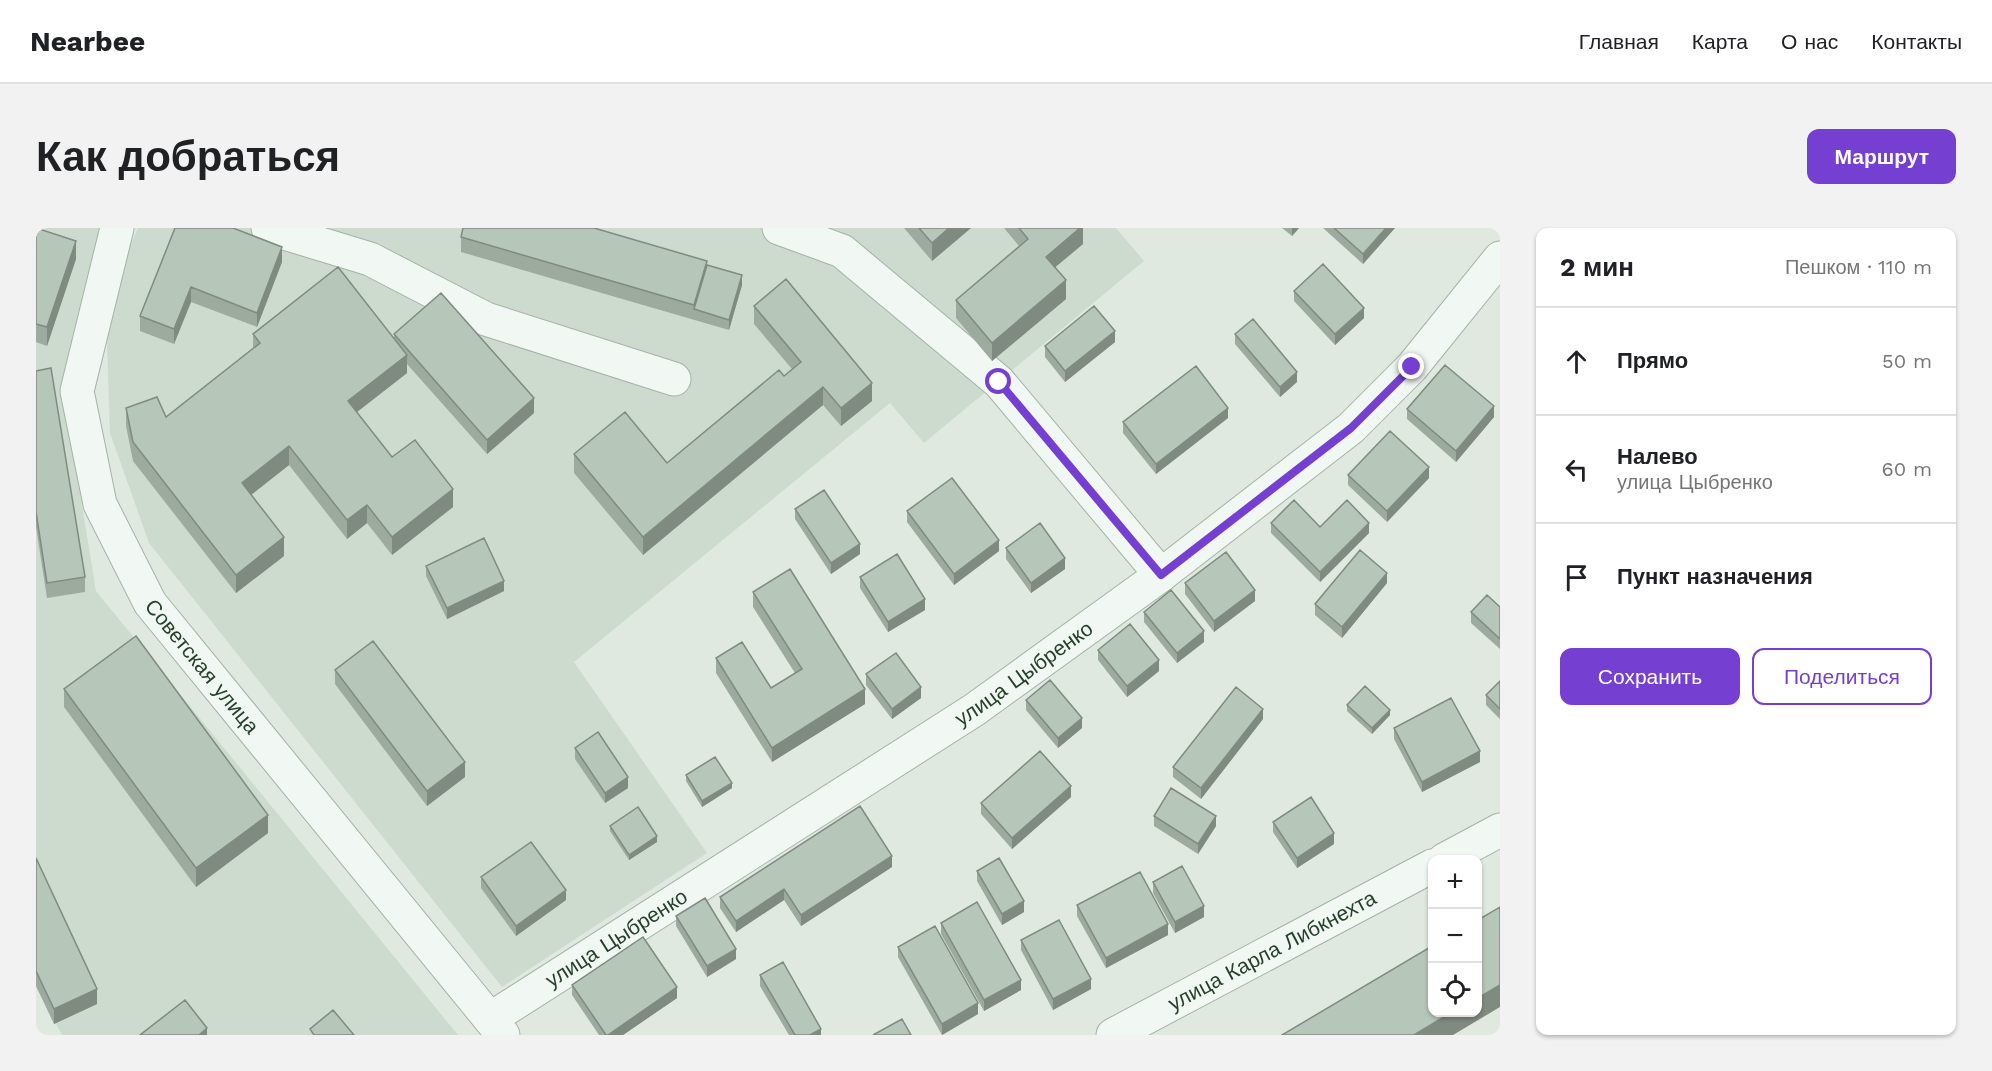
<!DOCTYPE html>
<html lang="ru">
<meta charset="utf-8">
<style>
:root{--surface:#fff;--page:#f2f2f2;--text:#202124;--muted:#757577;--line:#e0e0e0;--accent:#753fd2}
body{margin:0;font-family:"Work Sans",sans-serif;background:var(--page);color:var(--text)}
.controls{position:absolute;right:18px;bottom:18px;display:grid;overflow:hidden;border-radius:12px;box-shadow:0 2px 4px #0004}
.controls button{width:54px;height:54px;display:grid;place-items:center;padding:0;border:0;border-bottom:2px solid var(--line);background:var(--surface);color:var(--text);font:30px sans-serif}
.stop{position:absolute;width:18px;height:18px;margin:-14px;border:4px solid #753fd2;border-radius:50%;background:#fff}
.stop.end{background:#753fd2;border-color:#fff;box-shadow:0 2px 6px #0008}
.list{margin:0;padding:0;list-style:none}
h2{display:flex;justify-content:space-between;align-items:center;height:78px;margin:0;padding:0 24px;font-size:26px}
h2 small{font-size:20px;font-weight:400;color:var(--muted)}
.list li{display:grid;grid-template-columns:39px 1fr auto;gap:18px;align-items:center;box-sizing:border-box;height:108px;padding:0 24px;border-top:2px solid var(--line)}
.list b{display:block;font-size:22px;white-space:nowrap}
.list p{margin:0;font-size:20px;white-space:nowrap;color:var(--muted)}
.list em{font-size:20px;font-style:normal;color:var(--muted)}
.actions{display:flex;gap:12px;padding:18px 24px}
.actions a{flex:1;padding:14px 0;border:2px solid var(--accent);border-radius:12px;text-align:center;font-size:21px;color:var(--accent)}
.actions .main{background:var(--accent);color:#fff}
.icon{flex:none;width:33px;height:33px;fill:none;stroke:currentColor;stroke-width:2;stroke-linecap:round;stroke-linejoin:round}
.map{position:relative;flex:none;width:1464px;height:807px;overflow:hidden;border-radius:12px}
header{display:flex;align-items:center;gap:36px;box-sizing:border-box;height:84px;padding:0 30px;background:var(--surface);border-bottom:2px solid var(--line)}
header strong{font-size:28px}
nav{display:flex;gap:33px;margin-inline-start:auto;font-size:21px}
.intro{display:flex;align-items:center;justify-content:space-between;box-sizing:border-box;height:144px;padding:0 36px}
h1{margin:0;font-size:42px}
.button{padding:15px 27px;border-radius:12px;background:var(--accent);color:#fff;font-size:21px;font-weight:700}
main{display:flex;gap:36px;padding:0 36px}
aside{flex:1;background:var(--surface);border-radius:12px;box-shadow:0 2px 4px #0004}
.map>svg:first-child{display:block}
.built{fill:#cddbce}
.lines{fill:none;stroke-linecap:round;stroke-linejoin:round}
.minor-casing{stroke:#a4b3a6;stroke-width:35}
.minor{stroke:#f1f7f2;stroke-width:33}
.wall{fill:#9daa9e}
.shaded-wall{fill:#7f8b81}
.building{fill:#b6c6b8;stroke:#7f8b81;stroke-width:1.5}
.route{stroke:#753fd2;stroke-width:8}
.labels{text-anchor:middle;stroke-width:4.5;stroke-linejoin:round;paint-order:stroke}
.street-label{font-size:21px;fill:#27402b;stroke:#eef6ef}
</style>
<header>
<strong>Nearbee</strong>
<nav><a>Главная</a><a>Карта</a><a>О нас</a><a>Контакты</a></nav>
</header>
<div class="intro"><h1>Как добраться</h1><a class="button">Маршрут</a></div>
<main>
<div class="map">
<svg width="1464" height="807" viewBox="0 0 1464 807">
<rect width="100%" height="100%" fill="#dfe9e0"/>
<path class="built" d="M0 0H64L26 155 60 363 422 807H26L0 759Z
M102 0H1080L1108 33 888 215 854 175 538 434 671 625 466 759 113 315 74 205 71 115 87 34Z"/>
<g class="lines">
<g class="minor-casing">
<g id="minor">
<path id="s1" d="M81 0 41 163 64 276 114 375 467 807"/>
<path d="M232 0 334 31 450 91 638 151"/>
<path d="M743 0 806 23 963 154 1125 347"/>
<path d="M1408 632 1464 602"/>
<path id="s2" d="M454 791 938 482 1125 347 1315 200 1376 139 1464 30"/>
<path id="s3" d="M1077 807 1396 638"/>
</g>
</g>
<use href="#minor" class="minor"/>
</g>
<path class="wall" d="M0 0 40 31 11 118 0 114Z
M139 0 246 34 221 99 155 74 138 116 104 103V88Z
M868 0H935L896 33Z
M968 0H1047V16L1019 39 1030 71 956 133 920 90V72L983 18Z
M1246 0H1263L1256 8Z
M1287 0H1359L1327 36Z
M425 9 671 37 706 57 693 102 425 24Z
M1258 63 1328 90 1299 117 1258 73Z
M718 78 836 173 805 198 787 177 607 327 538 245V226L631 235 748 148 756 141 718 96Z
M217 106 358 110V106L498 185 451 226 371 136V145L321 184 356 229 417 279 356 327 331 295 311 311 253 237 215 267 248 328 200 365 97 233 90 198V180L130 189 217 120Z
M1199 106 1261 154 1244 169 1199 116Z
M1079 114 1029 154 1009 129V118Z
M0 143 49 349V364L11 370 0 299Z
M1371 181 1458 189 1420 234 1371 191Z
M1192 190 1120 246 1087 205V194Z
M1312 247 1393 250 1351 294 1312 257Z
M759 281 824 326 795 346 759 291Z
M871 283 963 323 918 357 871 294Z
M1235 295 1284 299 1333 305 1284 354 1235 305Z
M970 320 1029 341 995 365 970 331Z
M390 338 468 363 411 391 390 348Z
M824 349 889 382 852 404 824 360Z
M1149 355 1219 373 1178 404 1149 366Z
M1351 355 1306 410 1279 387V376Z
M717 364 829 476 736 534 680 445V430L735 460 759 445 717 379Z
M1464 379V421L1435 395V384Z
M1108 384 1168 414 1141 435 1108 394Z
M1062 422 1123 443 1091 469 1062 432Z
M299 442 429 549 391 578 299 456Z
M830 446 885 470 856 491 830 457Z
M1464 453V491L1450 477V467Z
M28 461 232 605 160 659 28 479Z
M990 472 1046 500 1022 520 990 482Z
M1311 477 1354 487 1336 506 1311 483Z
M1227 491 1165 571 1137 549V539Z
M1358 500 1444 534 1386 564 1358 511Z
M539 520 592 560 569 575 539 531Z
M650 547 696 560 666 579 650 553Z
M1035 569 976 621 945 586V575Z
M1118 588 1180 598 1162 626 1118 598Z
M1237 594 1298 616 1261 640 1237 604Z
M574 598 621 614 593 632 574 603Z
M0 630 61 776 18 796 0 758Z
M856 639 765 698 748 672 700 704 684 680V669Z
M941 643 988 684 966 697 941 653Z
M445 649 530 672 480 708 445 660Z
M1117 654 1168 689 1139 705 1117 665Z
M1041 677 1132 707 1070 740 1041 688Z
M640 688 700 731 671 749 640 698Z
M905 695 985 762 948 783 905 706Z
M985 712 1055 761 1017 782 985 722Z
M862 719 942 786 906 807 862 729Z
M724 747 785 807H753L724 758Z
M536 757 641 770 587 807H563L536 767Z"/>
<path class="shaded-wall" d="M913 0H935L896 33V15Z
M1044 0H1047V16L1010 47V29Z
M1256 0H1263L1256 8Z
M1350 0H1359L1327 36V26Z
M40 13V31L11 118V99Z
M246 19V34L221 99V85Z
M671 33V48L658 81V92V77Z
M706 47V57L693 102V92Z
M1030 52V71L956 133V115Z
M155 59V74L138 116V101Z
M1328 80V90L1299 117V106Z
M1079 103V114L1029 154V143Z
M371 127V145L312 191V173Z
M1261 144V154L1244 169V159Z
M836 155V173L805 198V180Z
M787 159V177L607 327V309Z
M498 170V185L451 226V212Z
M1458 178V189L1420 234V223Z
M1192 180V190L1120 246V236Z
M253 218V237L206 274V255Z
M1393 239V250L1351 294V283Z
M417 261V279L356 327V309Z
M331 277V295L311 311V292Z
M1333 295V305L1284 354V344Z
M248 309V328L200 365V347Z
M963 312V323L918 357V346Z
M824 316V326L795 346V335Z
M1029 330V341L995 365V355Z
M1351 345V355L1306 410V399Z
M468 353V363L411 391V380Z
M1219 362V373L1178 404V393Z
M889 371V382L852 404V394Z
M1168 403V414L1141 435V425Z
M1123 432V443L1091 469V458Z
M885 459V470L856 491V481Z
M829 461V476L736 534V520Z
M1227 481V491L1165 571V560Z
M1354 482V487L1336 506V500Z
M1046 490V500L1022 520V510Z
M1444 523V534L1386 564V554Z
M429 534V549L391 578V563Z
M592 549V560L569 575V565Z
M696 555V560L666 579V573Z
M1035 558V569L976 621V610Z
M232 587V605L160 659V640Z
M1180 588V598L1162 626V616Z
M1298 605V616L1261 640V630Z
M621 608V614L593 632V627Z
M856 628V639L765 698V687Z
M748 661V672L700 704V693Z
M530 662V672L480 708V698Z
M988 673V684L966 697V686Z
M1168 678V689L1139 705V694Z
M1132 696V707L1070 740V730Z
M700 721V731L671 749V738Z
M1055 751V761L1017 782V771Z
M985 752V762L948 783V772Z
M1464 757V779L1417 807H1378L1416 784H1442V770Z
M641 759V770L587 807H572Z
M61 761V776L18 796V781Z
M942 775V786L906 807V796Z
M171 800V807H163Z
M785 801V807H774Z"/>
<path class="building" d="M0 0 40 13 11 99 0 96Z
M139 0H197L246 19 221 85 155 59 138 101 104 88Z
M427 0H558L671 33 658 77 425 9Z
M883 0H913L896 15Z
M983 0H1044L1010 29 1030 52 956 115 920 72 992 11Z
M1298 0H1350L1327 26Z
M1287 36 1328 80 1299 106 1258 63Z
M671 37 706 47 693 92 658 81Z
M302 39 371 127 312 173 356 229 379 212 417 261 356 309 331 277 311 292 253 218 206 255 248 309 200 347 97 214 90 180 121 169 130 189 224 115 217 106Z
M750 51 836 155 805 180 787 159 607 309 538 226 589 184 631 235 743 142 748 148 765 134 718 78Z
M405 65 498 170 451 212 358 106Z
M1058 78 1079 103 1029 143 1009 118Z
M1217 91 1261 144 1244 159 1199 106Z
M1409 137 1458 178 1420 223 1371 181Z
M1160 138 1192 180 1120 236 1087 194Z
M15 140 49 349 11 355 0 284V143Z
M1354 203 1393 239 1351 283 1312 247Z
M916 250 963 312 918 346 871 283Z
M788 262 824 316 795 335 759 281Z
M1258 272 1284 299 1311 272 1333 295 1284 344 1235 295Z
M1004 295 1029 330 995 355 970 320Z
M448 310 468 353 411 380 390 338Z
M1324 322 1351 345 1306 399 1279 376Z
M1190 324 1219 362 1178 393 1149 355Z
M861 326 889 371 852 394 824 349Z
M754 341 829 461 736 520 680 430 706 414 735 460 766 441 717 364Z
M1135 362 1168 403 1141 425 1108 384Z
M1451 367 1464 379V411L1435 384Z
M1094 396 1123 432 1091 458 1062 422Z
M100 408 232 587 160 640 28 461Z
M337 413 429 534 391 563 299 442Z
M860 425 885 459 856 481 830 446Z
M1014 452 1046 490 1022 510 990 472Z
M1464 453V481L1450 467Z
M1329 458 1354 482 1336 500 1311 477Z
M1200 459 1227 481 1165 560 1137 539Z
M1415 470 1444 523 1386 554 1358 500Z
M562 504 592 549 569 565 539 520Z
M1004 523 1035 558 976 610 945 575Z
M679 529 696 555 666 573 650 547Z
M1135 560 1180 588 1162 616 1118 588Z
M1275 569 1298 605 1261 630 1237 594Z
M824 578 856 628 765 687 748 661 700 693 684 669Z
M602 579 621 608 593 627 574 598Z
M495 614 530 662 480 698 445 649Z
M0 630 61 761 18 781 0 743Z
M963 630 988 673 966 686 941 643Z
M1146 638 1168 678 1139 694 1117 654Z
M1104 644 1132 696 1070 730 1041 677Z
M669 670 700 721 671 738 640 688Z
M941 674 985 752 948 772 905 695Z
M1464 679V757L1442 770V692Z
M1023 692 1055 751 1017 771 985 712Z
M899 698 942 775 906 796 862 719Z
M607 709 641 759 572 807H570L536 757Z
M1396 718V784H1416L1378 807H1246Z
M747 734 785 801 774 807H759L724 747Z
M149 772 171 800 163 807H104Z
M297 782 318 807H278L274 801Z
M866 791 875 807H837Z"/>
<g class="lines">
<path class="route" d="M963 154 1125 347 1315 200 1376 139"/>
</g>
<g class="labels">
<g class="street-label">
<text dy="7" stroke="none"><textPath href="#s1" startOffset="476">Советская улица</textPath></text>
<text dy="7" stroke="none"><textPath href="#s2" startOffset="636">улица Цыбренко</textPath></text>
<text dy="7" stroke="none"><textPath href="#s2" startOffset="150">улица Цыбренко</textPath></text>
<text dy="7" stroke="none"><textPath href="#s3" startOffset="180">улица Карла Либкнехта</textPath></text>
</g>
</g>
</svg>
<div class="controls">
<button>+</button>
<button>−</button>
<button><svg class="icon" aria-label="locate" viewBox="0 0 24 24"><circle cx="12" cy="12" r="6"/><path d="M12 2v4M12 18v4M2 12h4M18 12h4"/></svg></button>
</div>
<div class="stop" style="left:963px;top:154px"></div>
<div class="stop end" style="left:1376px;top:139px"></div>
</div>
<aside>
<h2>2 мин<small>Пешком · 110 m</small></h2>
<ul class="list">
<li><svg class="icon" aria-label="ahead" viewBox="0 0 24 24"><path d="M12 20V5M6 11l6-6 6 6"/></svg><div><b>Прямо</b></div><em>50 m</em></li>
<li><svg class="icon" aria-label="left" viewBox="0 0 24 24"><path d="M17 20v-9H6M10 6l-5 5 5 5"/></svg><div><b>Налево</b><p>улица Цыбренко</p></div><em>60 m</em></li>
<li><svg class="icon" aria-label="arrive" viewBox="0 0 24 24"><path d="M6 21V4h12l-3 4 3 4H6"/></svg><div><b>Пункт назначения</b></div></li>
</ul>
<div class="actions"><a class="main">Сохранить</a><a>Поделиться</a></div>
</aside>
</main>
